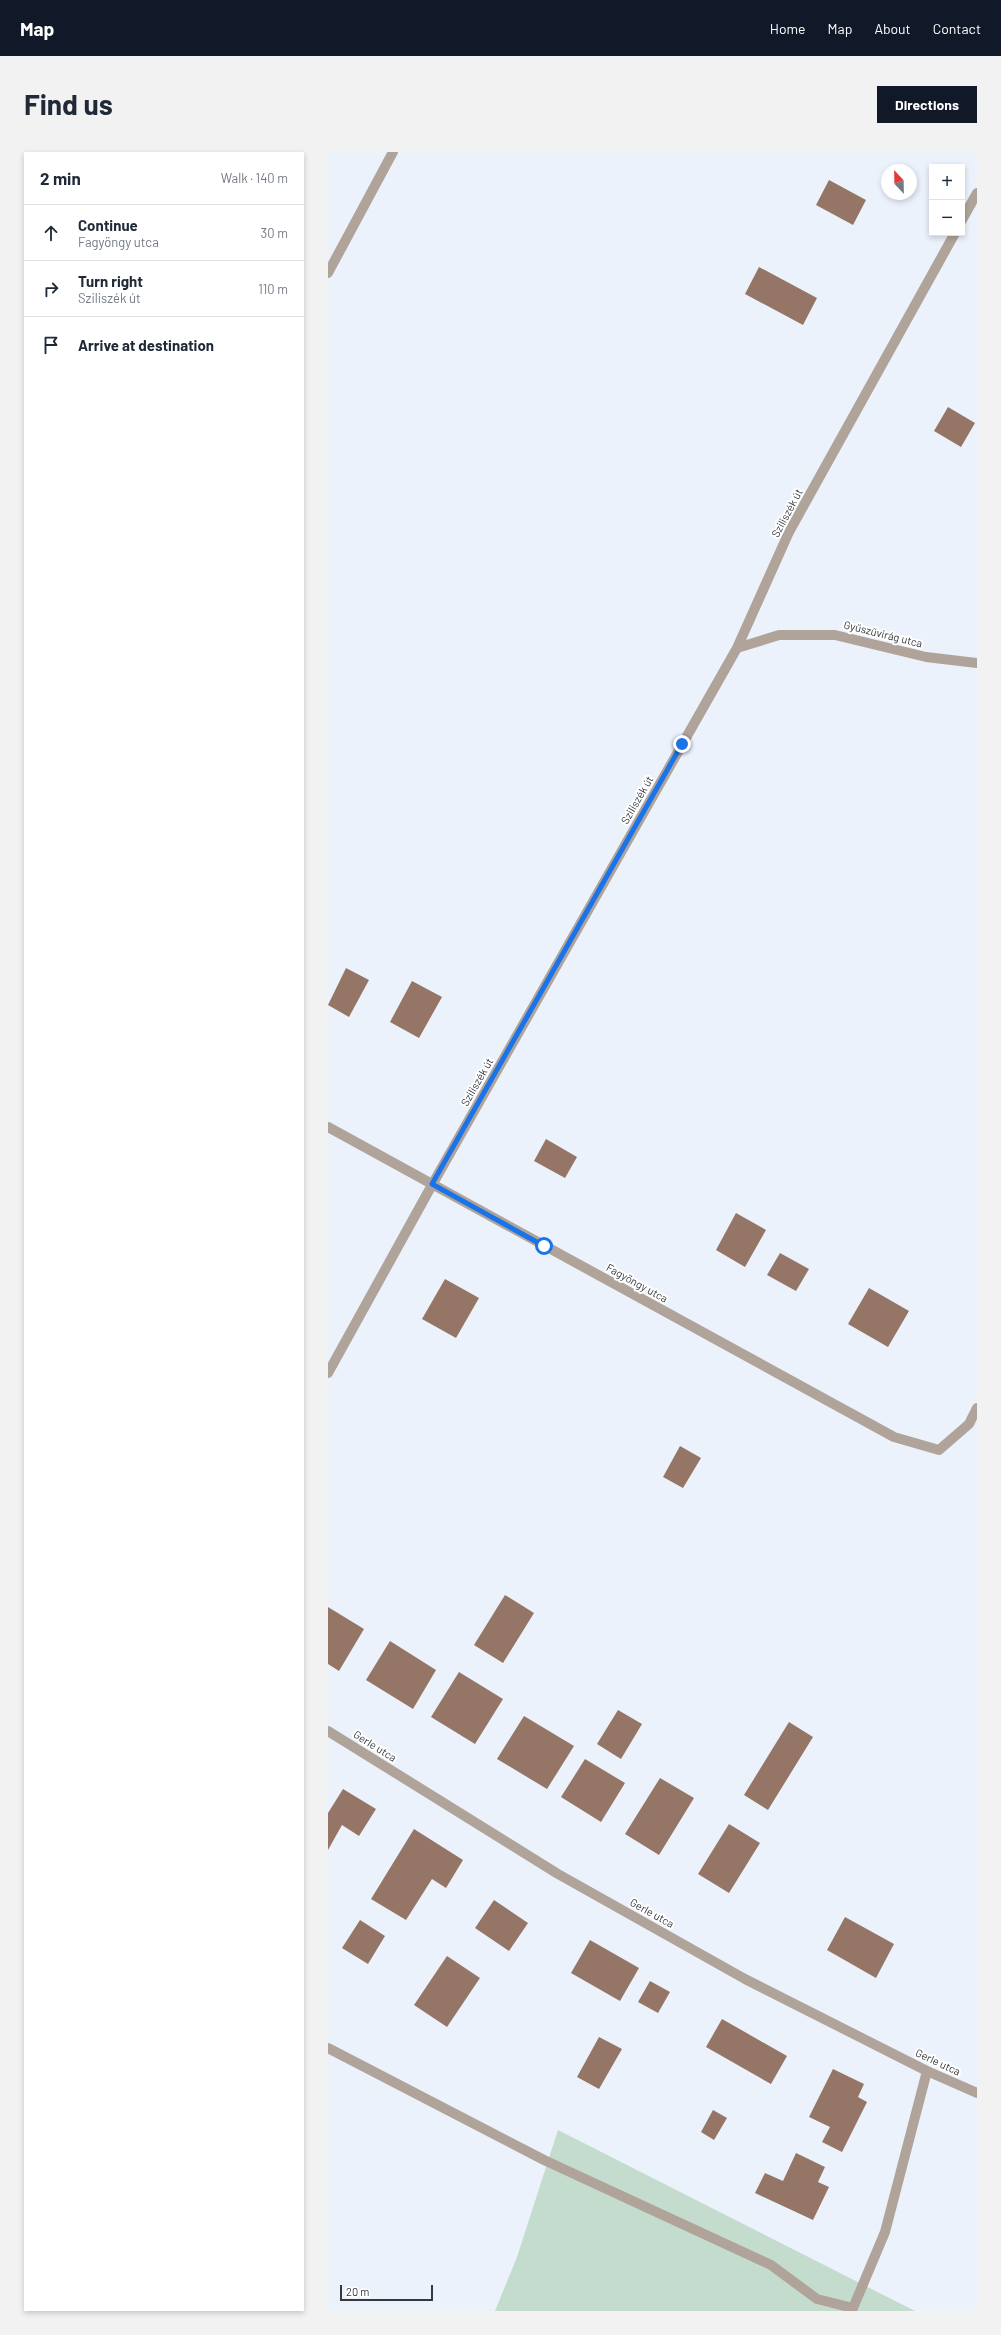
<!DOCTYPE html>
<meta charset="utf-8">
<style>
:root{--surface:#fff;--page:#f2f2f3;--text:#1f2937;--muted:#747a83;--line:#e0e1e3;--accent:#111827}
body{margin:0;font-family:Barlow,sans-serif;background:var(--page);color:var(--text)}
.controls{position:absolute;right:12px;top:12px;display:grid;overflow:hidden;border-radius:0px;box-shadow:0 2px 6px #0003}
.controls button{width:36px;height:36px;display:grid;place-items:center;padding:0;border:0;border-bottom:1px solid var(--line);background:var(--surface);color:var(--text);font:20px sans-serif}
.compass{position:absolute;left:553px;top:12px;width:36px;height:36px;border-radius:50%;background:var(--surface);box-shadow:0 2px 6px #0003;rotate:338deg}
.scale{position:absolute;left:12px;bottom:10px;width:93px;box-sizing:border-box;padding-left:4px;border:2px solid #35383c;border-top:0;font-size:11px;line-height:14px;white-space:nowrap;color:#35383c;-webkit-text-stroke:3px #fff;paint-order:stroke}
.stop{position:absolute;width:12px;height:12px;margin:-9px;border:3px solid #1a73e8;border-radius:50%;background:#fff}
.stop.end{background:#1a73e8;border-color:#fff;box-shadow:0 1px 4px #0008}
.list{margin:0;padding:0;list-style:none}
h2{display:flex;justify-content:space-between;align-items:center;height:52px;margin:0;padding:0 16px;font-size:17px}
h2 small{font-size:13px;font-weight:400;color:var(--muted)}
.list li{display:grid;grid-template-columns:26px 1fr auto;gap:12px;align-items:center;box-sizing:border-box;height:56px;padding:0 16px;border-top:1px solid var(--line)}
.list b{display:block;font-size:15px;white-space:nowrap}
.list p{margin:0;font-size:13px;white-space:nowrap;color:var(--muted)}
.list em{font-size:13px;font-style:normal;color:var(--muted)}
.icon{flex:none;width:22px;height:22px;fill:none;stroke:currentColor;stroke-width:2;stroke-linecap:round;stroke-linejoin:round}
.map{position:relative;flex:none;width:649px;height:2159px;overflow:hidden;border-radius:0px}
header{display:flex;align-items:center;gap:24px;box-sizing:border-box;height:56px;padding:0 20px;background:var(--accent);color:#fff}
header strong{font-size:19px}
nav{display:flex;gap:22px;margin-inline-start:auto;font-size:14px}
.intro{display:flex;align-items:center;justify-content:space-between;box-sizing:border-box;height:96px;padding:0 24px}
h1{margin:0;font-size:28px}
.button{padding:10px 18px;border-radius:0px;background:var(--accent);color:#fff;font-size:14px;font-weight:700}
main{display:flex;gap:24px;padding:0 24px}
aside{flex:1;background:var(--surface);border-radius:0px;box-shadow:0 2px 6px #0003}
.map>svg:first-child{display:block}
.green{fill:#c3dcce}
.building{fill:#957666}
.lines{fill:none;stroke-linecap:round;stroke-linejoin:round}
.lane{stroke:#b0a49a;stroke-width:10}
.street{stroke:#b0a49a;stroke-width:10}
.route{stroke:#1a73e8;stroke-width:5}
.labels{text-anchor:middle;stroke-width:4;stroke-linejoin:round;paint-order:stroke}
.street-label{font-size:11px;fill:#35383c;stroke:#fff}
</style>
<header>
<strong>Map</strong>
<nav><a>Home</a><a>Map</a><a>About</a><a>Contact</a></nav>
</header>
<div class="intro"><h1>Find us</h1><a class="button">Directions</a></div>
<main>
<aside>
<h2>2 min<small>Walk · 140 m</small></h2>
<ul class="list">
<li><svg class="icon" aria-label="ahead" viewBox="0 0 24 24"><path d="M12 20V5M6 11l6-6 6 6"/></svg><div><b>Continue</b><p>Fagyöngy utca</p></div><em>30 m</em></li>
<li><svg class="icon" aria-label="right" viewBox="0 0 24 24"><path d="M7 20v-9h11M14 6l5 5-5 5"/></svg><div><b>Turn right</b><p>Sziliszék út</p></div><em>110 m</em></li>
<li><svg class="icon" aria-label="arrive" viewBox="0 0 24 24"><path d="M6 21V4h12l-3 4 3 4H6"/></svg><div><b>Arrive at destination</b></div></li>
</ul>
</aside>
<div class="map">
<svg width="649" height="2159" viewBox="0 0 649 2159">
<rect width="100%" height="100%" fill="#ebf2fc"/>
<path class="green" d="M230 1978 587 2159H167L189 2105Z"/>
<path class="building" d="M501 28 538 48 525 73 488 53Z
M431 115 489 146 475 173 417 142Z
M620 255 647 271 633 295 606 279Z
M18 816 41 828 21 865 0 853Z
M84 829 114 845 91 886 62 870Z
M218 987 249 1005 237 1026 206 1009Z
M408 1061 438 1078 417 1115 388 1098Z
M452 1101 481 1117 468 1139 439 1123Z
M117 1127 151 1146 128 1186 94 1167Z
M541 1136 581 1159 560 1195 520 1172Z
M352 1294 373 1306 355 1336 335 1325Z
M177 1443 206 1461 175 1511 146 1493Z
M0 1455 36 1477 11 1519 0 1512Z
M62 1489 108 1518 85 1557 38 1528Z
M131 1520 175 1547 147 1592 103 1565Z
M290 1558 314 1572 293 1607 269 1592Z
M196 1564 246 1594 219 1637 169 1607Z
M461 1570 485 1585 440 1658 416 1643Z
M257 1607 297 1631 273 1670 233 1645Z
M332 1626 366 1646 331 1703 297 1682Z
M15 1637 48 1657 31 1684 14 1673 0 1698V1661Z
M401 1672 432 1691 401 1741 370 1722Z
M86 1677 135 1708 118 1736 104 1727 78 1768 43 1747Z
M166 1748 200 1771 181 1799 147 1776Z
M517 1765 566 1792 548 1826 499 1798Z
M32 1768 57 1784 40 1812 14 1796Z
M262 1788 311 1816 292 1849 243 1821Z
M119 1804 152 1826 119 1875 86 1853Z
M322 1829 342 1840 330 1861 310 1850Z
M394 1867 459 1904 443 1932 378 1895Z
M271 1885 294 1897 271 1937 249 1925Z
M505 1917 536 1932 530 1945 539 1950 514 2000 494 1990 502 1975 481 1965Z
M385 1958 399 1966 386 1988 373 1980Z
M468 2001 497 2015 490 2030 501 2035 485 2068 427 2041 437 2021 455 2029Z"/>
<g class="lines">
<path class="lane" d="M0 1896 216 2008 443 2113 489 2147 525 2156 557 2080 599 1919"/>
<path class="street" d="M634 68 649 41
M0 121 65 0
M409 496 451 483H507L598 505 649 511
M0 975 566 1285 611 1298 641 1272 649 1256
M0 1221 104 1033 409 496 461 380 627 81
M0 1579 230 1722 417 1827 599 1919 649 1941"/>
</g>
<g class="lines">
<path class="route" d="M216 1094 104 1032 354 592"/>
</g>
<g class="labels">
<g class="street-label">
<text transform="translate(459 361) rotate(-62)" y="4">Sziliszék út</text>
<text transform="translate(555 482) rotate(14)" y="4">Gyűszűvirág utca</text>
<text transform="translate(309 648) rotate(-60)" y="4">Sziliszék út</text>
<text transform="translate(149 930) rotate(-60)" y="4">Sziliszék út</text>
<text transform="translate(309 1131) rotate(29)" y="4">Fagyöngy utca</text>
<text transform="translate(47 1594) rotate(32)" y="4">Gerle utca</text>
<text transform="translate(324 1761) rotate(29)" y="4">Gerle utca</text>
<text transform="translate(610 1910) rotate(25)" y="4">Gerle utca</text>
</g>
</g>
</svg>
<div class="controls">
<button>+</button>
<button>−</button>
</div>
<svg class="compass" viewBox="-18 -18 36 36"><path d="M0-13l5 13h-10z" fill="#e53935"/><path d="M0 13l5-13h-10z" fill="#747a83"/></svg>
<div class="scale">20 m</div>
<div class="stop" style="left:216px;top:1094px"></div>
<div class="stop end" style="left:354px;top:592px"></div>
</div>
</main>
